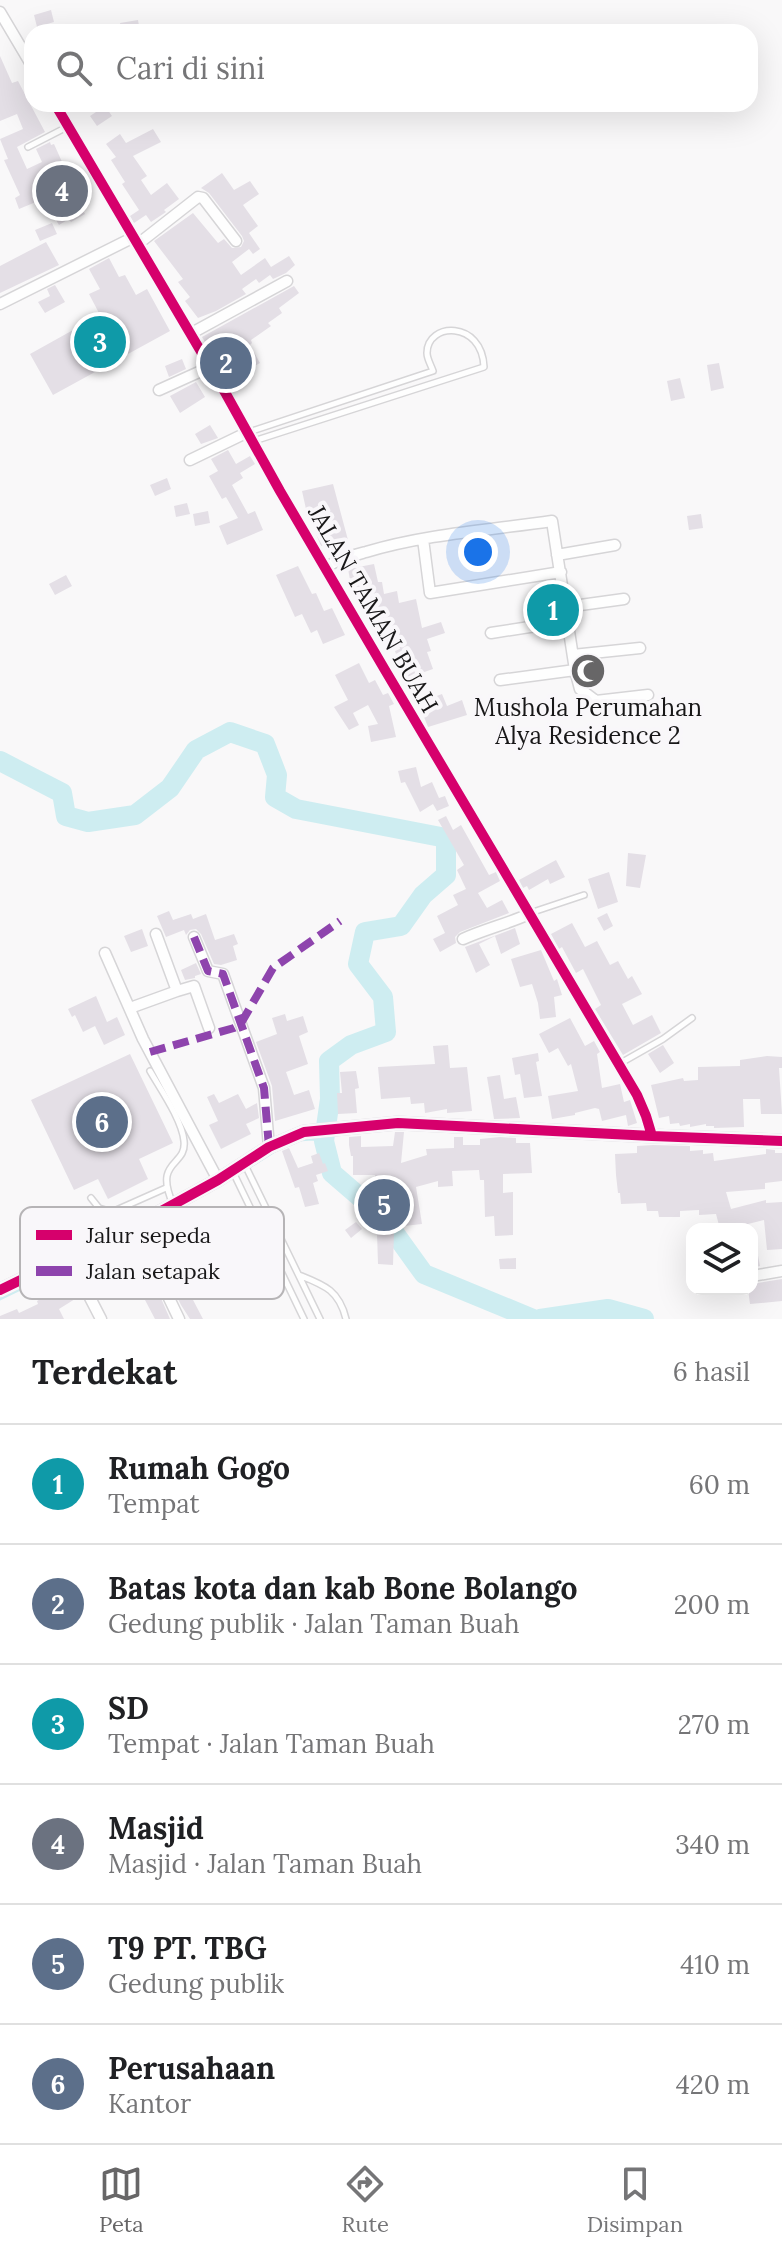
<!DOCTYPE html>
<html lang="id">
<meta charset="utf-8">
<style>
:root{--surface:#fff;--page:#f6f6f6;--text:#202124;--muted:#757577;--line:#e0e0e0;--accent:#676667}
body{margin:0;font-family:Lora,serif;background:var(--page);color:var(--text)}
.controls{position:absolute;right:24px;bottom:24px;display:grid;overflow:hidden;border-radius:16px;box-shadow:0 8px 32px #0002}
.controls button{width:72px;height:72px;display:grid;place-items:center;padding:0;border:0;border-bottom:2px solid var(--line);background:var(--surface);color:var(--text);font:40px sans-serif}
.you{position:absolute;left:478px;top:552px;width:28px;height:28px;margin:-20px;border:6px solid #fff;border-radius:50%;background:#1a73e8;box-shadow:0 0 0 12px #1a73e833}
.badge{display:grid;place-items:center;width:52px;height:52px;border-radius:50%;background:var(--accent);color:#fff;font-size:26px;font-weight:700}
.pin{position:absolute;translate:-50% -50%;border:4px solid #fff;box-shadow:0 2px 8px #0006}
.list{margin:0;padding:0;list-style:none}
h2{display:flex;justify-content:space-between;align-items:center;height:104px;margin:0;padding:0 32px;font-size:34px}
h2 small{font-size:26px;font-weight:400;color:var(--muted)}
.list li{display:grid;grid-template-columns:52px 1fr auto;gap:24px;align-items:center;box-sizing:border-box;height:120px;padding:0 32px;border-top:2px solid var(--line)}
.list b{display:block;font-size:30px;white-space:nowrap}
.list p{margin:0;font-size:26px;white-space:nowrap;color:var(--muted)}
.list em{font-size:26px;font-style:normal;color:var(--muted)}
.icon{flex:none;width:44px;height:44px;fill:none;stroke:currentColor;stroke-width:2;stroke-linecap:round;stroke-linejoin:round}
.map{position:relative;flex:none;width:782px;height:1319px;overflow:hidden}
.search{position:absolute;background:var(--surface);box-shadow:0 8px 32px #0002;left:24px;right:24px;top:24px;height:88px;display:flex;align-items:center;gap:20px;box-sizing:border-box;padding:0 28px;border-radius:24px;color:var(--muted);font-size:30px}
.sheet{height:824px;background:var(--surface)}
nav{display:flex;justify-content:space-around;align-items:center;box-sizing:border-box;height:112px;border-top:2px solid var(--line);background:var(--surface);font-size:22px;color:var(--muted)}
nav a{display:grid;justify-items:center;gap:4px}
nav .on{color:var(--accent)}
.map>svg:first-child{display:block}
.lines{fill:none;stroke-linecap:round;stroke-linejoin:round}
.stream{stroke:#ceedf1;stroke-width:3}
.river{stroke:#ceedf1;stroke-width:20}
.building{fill:#e4dfe6}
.service-casing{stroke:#d6d5d7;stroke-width:8}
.minor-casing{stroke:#d6d5d7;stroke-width:13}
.tertiary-casing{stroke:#d6d5d7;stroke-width:15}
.service{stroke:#fefefe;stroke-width:5}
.minor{stroke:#fefefe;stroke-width:10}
.tertiary{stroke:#fefefe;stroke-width:12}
.quiet{stroke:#8e44ad;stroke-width:8;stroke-dasharray:16 8;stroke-linecap:butt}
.cycleway-casing{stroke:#f9f7fa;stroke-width:15}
.cycleway{stroke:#d6006c;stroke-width:10}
.labels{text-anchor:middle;stroke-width:8;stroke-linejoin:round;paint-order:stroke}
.street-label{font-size:24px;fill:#181718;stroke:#f9f7fa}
.poi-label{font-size:24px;fill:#181718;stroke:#f9f7fa}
.key{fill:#f9f7fa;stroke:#b6b4b6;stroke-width:2}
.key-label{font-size:22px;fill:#181718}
</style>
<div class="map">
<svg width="782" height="1319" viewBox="0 0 782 1319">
<rect width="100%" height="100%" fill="#f9f8f9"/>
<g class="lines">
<path class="stream" d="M299 1140 312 1139 324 1141
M251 1166 278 1149
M75 1262 136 1231
M0 1299 68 1266"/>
<path class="river" d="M0 761 62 793 66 816 88 822 135 815 170 788 196 750 230 732 265 744 277 775 275 797 296 809 446 838V875L423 895 401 926 365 932 358 964 383 997 386 1032 351 1045 329 1061 330 1099 324 1141 332 1173 383 1217 424 1274 533 1319
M540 1319 608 1309 644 1319"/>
</g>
<path class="building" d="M51 10 54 22 37 27 34 15Z
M138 20 140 32H122L120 23Z
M0 56 12 83 18 81 45 132 17 147 27 169 42 162 36 149 50 142 51 145 54 144 67 173 69 172 81 197 77 199 85 214 71 222 69 219 59 225 53 215 56 214 48 197 19 209 15 198 20 195 4 160 8 159 0 139 23 129 17 114 0 121Z
M105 106 112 116 97 126 90 116Z
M153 129 161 142 133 156 147 176 141 180 151 195 167 183 179 199 164 210 166 212 151 222 146 215 134 223 130 216 139 210 122 184 125 182 111 160 116 157 106 144 120 134 126 143Z
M222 173 234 190 250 181 259 194 243 205 258 226 249 233 260 249 253 254 249 249 232 262 241 275 265 258 271 267 289 256 295 265 286 273 273 279 270 275 259 283 256 279 242 289 246 294 216 311 198 318 185 301 190 297 178 282 183 279 154 241 193 213 218 243 224 239 232 248 241 247 244 241 242 236 209 193 201 188Z
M52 223 57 234 40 241 35 230Z
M46 242 59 265 0 293V266Z
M109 258 119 277 125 275 136 295 147 289 170 331 53 395 30 354 100 315 89 294 100 289 89 269Z
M55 285 65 302 45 313 38 302 50 296 47 289Z
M294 286 299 293 279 308 282 313 268 323 271 326 251 340 252 343 250 345 260 363 237 375 225 355 215 359 202 337Z
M182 359 186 369 169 377 165 366Z
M719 363 724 388 711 391 707 365Z
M680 378 685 398 671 401 667 381Z
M196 382 205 397 180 413 170 396Z
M210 425 218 438 201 444 195 434Z
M228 450 236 464 250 456 255 464 240 473 243 478 232 485 248 514 255 511 263 530 227 545 219 526 238 518 226 497 222 499 209 476 218 471 211 459Z
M167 478 171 489 155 496 150 485Z
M333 484 348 540 321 546 316 534 333 530 329 514 308 518 302 491Z
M187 503 190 514 176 517 174 506Z
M208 511 210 523 195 526 193 514Z
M701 514 703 528 689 530 687 516Z
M374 564 378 582H382L384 594 397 591 399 603 416 599 422 628 441 622 445 633 427 639 431 651 427 652 433 669 404 679 395 651 400 649 393 626 372 630 363 597 357 598 354 584 351 585 348 569Z
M298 566 312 594 316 593 324 611 332 608 345 635 323 644 317 630 311 633 302 614 295 617 276 575Z
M66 575 72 586 55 595 49 584Z
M556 600 558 614 546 616 544 601Z
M359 663 369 683 375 680 383 695 388 693 394 704 389 706 396 737 371 742 368 726 378 724 368 705 353 713 359 725 349 730 334 707 348 700 335 675Z
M442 694 447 706 462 700 467 715 428 727 424 717 428 716 423 701Z
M416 767 421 787 432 782 439 798 445 796 449 806 437 811 433 804 420 812 405 782 401 783 398 771Z
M446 816 453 830 461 825 489 875 496 872 500 881 478 893 487 908 502 900 509 913 460 932 455 937 456 943 440 952 433 939 445 933 437 916 458 905 453 895 466 889 457 870 464 865 438 820Z
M628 853 646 855 640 888 626 886Z
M556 860 565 877 550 884 548 879 529 890 527 886 523 888 519 880Z
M609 872 618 902 598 909 588 879Z
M169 911 173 920 191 914 193 919 206 914 215 940 234 934 238 944 233 946 237 960 221 965 214 964 201 934 196 929 190 930 186 935 184 930 166 937 157 916Z
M607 913 613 926 604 931 597 918Z
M572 923 585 947 597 941 610 965 618 961 628 979 632 976 642 994 622 1004 633 1025 652 1015 661 1033 623 1055 595 1009 601 1005 583 969 576 973 562 947 559 949 551 934Z
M515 928 520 944 501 954 495 936 479 944 490 965 476 973 465 947Z
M142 929 148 946 131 952 124 936Z
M541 950 554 981 557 979 562 995 554 997 556 1017 540 1019 538 1003 532 984 520 987 511 959Z
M196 963 201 974 195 976V978L185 980 181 970Z
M96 996 107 1022 117 1017 125 1035 104 1045 95 1026 83 1032 75 1015 72 1017 68 1009Z
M285 1014 287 1021 303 1016 308 1032 299 1036 308 1064 286 1072 294 1095 309 1090 315 1109 275 1121 272 1086 256 1042 277 1034 272 1018Z
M570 1018 585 1046 594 1041 600 1052 597 1054 602 1088 620 1084 624 1102 630 1100 637 1123 628 1126 626 1115 602 1121 599 1109 595 1108 575 1113V1115L552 1119 548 1096 578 1091 571 1064 568 1066 558 1048 549 1053 539 1034Z
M448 1045 450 1068 467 1067 472 1111 447 1113V1109L425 1113 424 1103 411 1104 410 1097 381 1099 378 1067 435 1064 433 1046Z
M663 1045 674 1063 660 1073 648 1054Z
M538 1053 539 1061 536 1062 542 1096 524 1098 520 1074 515 1075 512 1058Z
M130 1054 173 1143 139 1159 148 1179 108 1199 98 1179 74 1190 31 1100Z
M767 1056 782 1057V1068H779L782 1114H761L760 1099H743L744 1127 714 1128V1126H706V1124L690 1127V1124L680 1126 679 1123 670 1124 669 1116 659 1118 651 1085 683 1078 684 1081 698 1080V1067L740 1066V1060Z
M356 1071 359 1088 355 1089 357 1113 338 1114 337 1093H342L340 1072Z
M500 1075 504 1099 516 1097 520 1118 494 1119 487 1077Z
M214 1094 219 1103 238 1094 246 1109 257 1103 259 1118 246 1124 251 1134 221 1149 209 1125 218 1121 207 1097Z
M395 1132H404L401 1163 427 1155 426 1149 454 1148V1137H463V1145H480V1139L500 1137 516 1138V1143H530L532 1173 503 1174V1193L513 1192V1235L495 1236 494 1216 485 1217 484 1180H480L479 1170 452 1171 453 1186 438 1187V1181L416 1187 422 1224 404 1226 403 1216 409 1215 405 1186 390 1185V1197H382V1185L374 1184 375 1175H353V1156H351L349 1145V1137L361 1136V1147L393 1146Z
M653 1145 690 1146V1151L703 1150V1154L713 1153 714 1161 766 1154V1149L775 1150V1153H782V1181L765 1183V1189L726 1192 731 1209 766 1200V1203L782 1202V1249L767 1250 764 1220 736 1227 737 1229H720L716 1214 699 1215V1210L680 1211V1217H659L658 1211H647L646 1203 621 1204 620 1193H618L616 1175 615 1154 637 1153V1146Z
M289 1148 298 1168 313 1163 311 1156 319 1153 323 1164 325 1163 328 1171 316 1175 318 1181 313 1183 319 1204 305 1207 299 1187 295 1188 282 1151Z
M178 1215 186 1232 203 1224 208 1233 232 1219 238 1228 222 1237 229 1249 224 1251 228 1260 220 1264 216 1255 189 1269 204 1293 192 1298 203 1319H190L181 1305 177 1297 182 1290V1277L161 1235 173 1229 168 1220Z
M356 1222 362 1229 351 1238 345 1230Z
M377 1233H394L393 1265 378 1264Z
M134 1235 142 1250 149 1246 166 1281 160 1296 170 1319H155L124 1260 135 1255 127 1239Z
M752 1245H756L760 1266 752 1268Z
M516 1258V1269H500L499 1259Z
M782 1279V1301L750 1304 748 1289H752V1284Z
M66 1284 75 1299 59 1309 64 1319H0V1316L17 1309 19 1313 38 1304 37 1301Z"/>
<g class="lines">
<g class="service-casing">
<path id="service" d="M28 147 67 127
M249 432 433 371C431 365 427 359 427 353 427 322 482 320 484 367L254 441
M530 913 584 895
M619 1064 663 1039 692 1018
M150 1071C161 1090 182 1120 184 1141 187 1167 153 1159 173 1204
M245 1165 320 1319
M233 1172 304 1319
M91 1198 99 1208 112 1212 166 1188
M299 1275C324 1285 339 1290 346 1319"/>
</g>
<g class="minor-casing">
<path id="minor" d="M0 12 32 66
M55 104 226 394 280 491 385 670 637 1095 646 1116 652 1136
M138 244 198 197 203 198 236 241
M0 304 134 237
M190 334 287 281
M159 390 210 367
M190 460 248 432
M423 539 430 593 561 572
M557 555 615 545
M325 568C338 559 351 556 366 552 426 534 490 530 552 521L575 670 580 689 596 701 648 695
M566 607 624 599
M491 633 568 621
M573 655 640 648
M500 680 575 670
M194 937 208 971 223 974 264 1088 269 1147
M463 939C485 929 507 924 529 914
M105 953 143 1039 218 1180
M177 991 194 986 209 1028
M130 1008 177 991 156 934
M145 1220 174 1279 175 1286 168 1296 179 1319
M69 1257 101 1319
M752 1276 782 1271"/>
</g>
<g class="tertiary-casing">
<path id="tertiary" d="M0 1290 145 1220 218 1180 269 1147 304 1132 398 1123 652 1136 782 1141"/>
</g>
<use href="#service" class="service"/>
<use href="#minor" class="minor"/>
<use href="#tertiary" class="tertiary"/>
<path class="quiet" d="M194 937 208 971 223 974 264 1088 269 1147
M150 1052 234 1028 240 1025 273 968 340 921"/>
<g class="cycleway-casing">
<path id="cycleway" d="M55 104 226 394 280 491 385 670 637 1095 646 1116 652 1136
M0 1290 145 1220 218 1180 269 1147 304 1132 398 1123 652 1136 782 1141"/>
</g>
<use href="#cycleway" class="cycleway"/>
</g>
<defs>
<g id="mosque-disc" transform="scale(1.8)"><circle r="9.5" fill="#676667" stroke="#f9f7fa"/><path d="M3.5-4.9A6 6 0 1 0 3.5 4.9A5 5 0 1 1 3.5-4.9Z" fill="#fff"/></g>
</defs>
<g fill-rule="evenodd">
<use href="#mosque-disc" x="588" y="671"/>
</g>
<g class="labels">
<g class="street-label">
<text transform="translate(373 609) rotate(60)" y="8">JALAN TAMAN BUAH</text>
</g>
<g class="poi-label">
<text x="588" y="716">Mushola Perumahan<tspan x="588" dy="28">Alya Residence 2</tspan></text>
</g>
</g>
<rect x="20" y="1207" width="264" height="92" rx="12" class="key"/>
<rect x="36" y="1230" width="36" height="10" fill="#d6006c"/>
<rect x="36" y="1266" width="36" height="10" fill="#8e44ad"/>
<g class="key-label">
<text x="86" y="1243">Jalur sepeda</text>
<text x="86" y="1279">Jalan setapak</text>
</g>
</svg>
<div class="controls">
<button><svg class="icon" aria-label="layers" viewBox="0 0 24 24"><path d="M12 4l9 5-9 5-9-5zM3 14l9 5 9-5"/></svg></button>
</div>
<div class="you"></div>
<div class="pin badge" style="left:553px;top:610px;background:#0f9aa8">1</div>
<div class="pin badge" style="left:226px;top:363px;background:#5c6f8a">2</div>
<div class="pin badge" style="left:100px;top:342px;background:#0f9aa8">3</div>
<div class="pin badge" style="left:62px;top:191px;background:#6b7280">4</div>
<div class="pin badge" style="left:384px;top:1205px;background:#5c6f8a">5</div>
<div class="pin badge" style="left:102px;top:1122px;background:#5c6f8a">6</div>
<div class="search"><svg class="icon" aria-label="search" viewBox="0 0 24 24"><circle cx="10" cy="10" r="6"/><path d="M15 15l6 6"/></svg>Cari di sini</div>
</div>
<section class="sheet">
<h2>Terdekat<small>6 hasil</small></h2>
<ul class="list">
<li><span class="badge" style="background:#0f9aa8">1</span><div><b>Rumah Gogo</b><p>Tempat</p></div><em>60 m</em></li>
<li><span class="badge" style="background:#5c6f8a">2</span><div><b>Batas kota dan kab Bone Bolango</b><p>Gedung publik · Jalan Taman Buah</p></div><em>200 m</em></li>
<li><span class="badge" style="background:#0f9aa8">3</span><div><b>SD</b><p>Tempat · Jalan Taman Buah</p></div><em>270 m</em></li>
<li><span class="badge" style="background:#6b7280">4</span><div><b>Masjid</b><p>Masjid · Jalan Taman Buah</p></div><em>340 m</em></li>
<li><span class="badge" style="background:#5c6f8a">5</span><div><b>T9 PT. TBG</b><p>Gedung publik</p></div><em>410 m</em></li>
<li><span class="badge" style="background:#5c6f8a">6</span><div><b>Perusahaan</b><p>Kantor</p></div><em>420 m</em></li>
</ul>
</section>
<nav>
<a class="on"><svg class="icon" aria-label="map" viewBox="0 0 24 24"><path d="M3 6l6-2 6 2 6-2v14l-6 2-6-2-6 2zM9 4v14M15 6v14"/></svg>Peta</a>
<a><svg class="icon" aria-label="directions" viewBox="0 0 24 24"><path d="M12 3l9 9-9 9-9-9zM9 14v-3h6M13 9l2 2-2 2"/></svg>Rute</a>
<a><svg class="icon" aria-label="saved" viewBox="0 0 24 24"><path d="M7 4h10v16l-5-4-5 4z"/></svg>Disimpan</a>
</nav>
